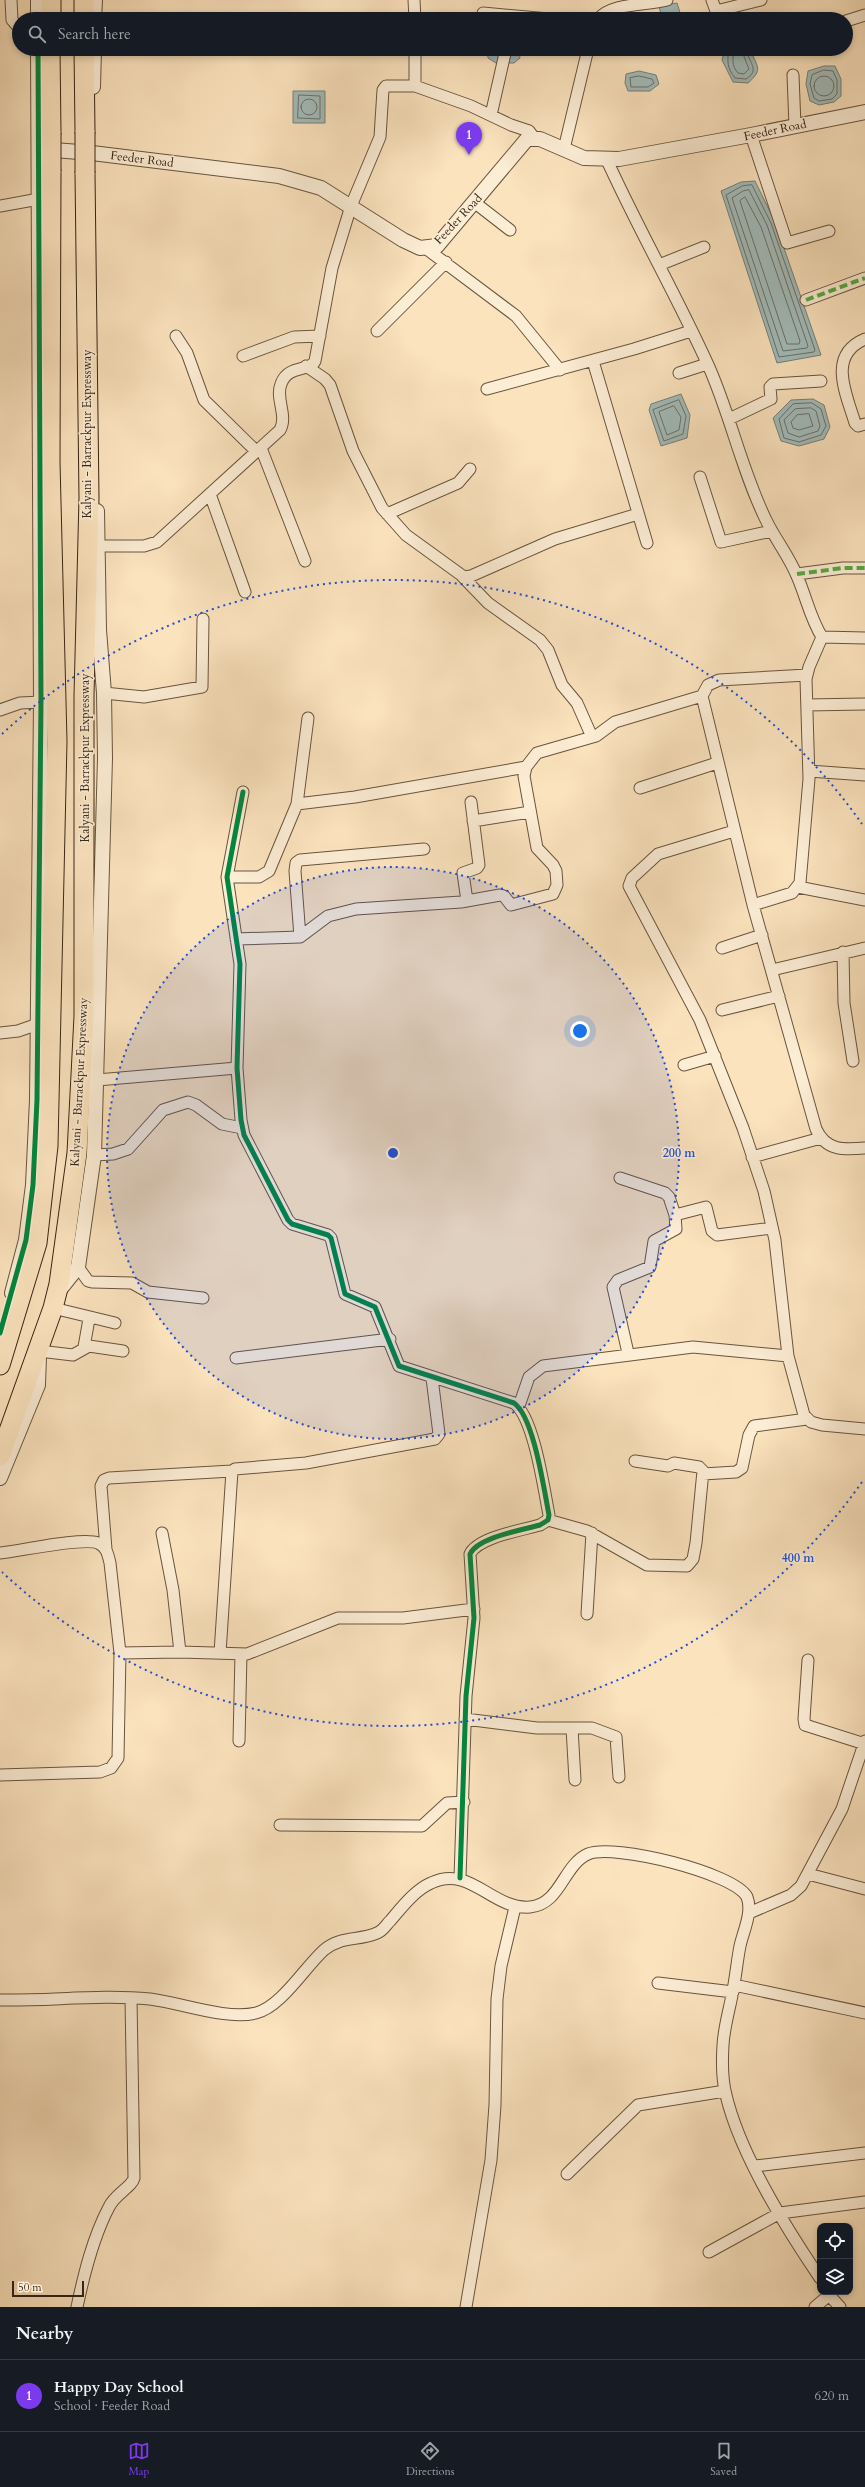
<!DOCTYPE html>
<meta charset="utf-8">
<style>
:root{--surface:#171b24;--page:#242831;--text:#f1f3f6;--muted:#9ea1a6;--line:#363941;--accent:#7c3aed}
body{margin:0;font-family:Cardo,serif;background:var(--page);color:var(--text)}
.controls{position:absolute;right:12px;bottom:12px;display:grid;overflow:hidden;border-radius:8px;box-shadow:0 2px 6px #0003}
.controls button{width:36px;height:36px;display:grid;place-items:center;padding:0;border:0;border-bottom:1px solid var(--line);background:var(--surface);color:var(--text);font:20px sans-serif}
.scale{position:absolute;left:12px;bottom:10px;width:72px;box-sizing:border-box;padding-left:4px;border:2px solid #382514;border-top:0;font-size:11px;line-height:14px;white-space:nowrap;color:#382514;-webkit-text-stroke:3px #fcedd5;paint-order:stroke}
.you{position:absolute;left:580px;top:1031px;width:14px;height:14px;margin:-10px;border:3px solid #fff;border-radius:50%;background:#1a73e8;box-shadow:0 0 0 6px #1a73e833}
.badge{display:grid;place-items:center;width:26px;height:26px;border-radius:50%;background:var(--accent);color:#fff;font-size:13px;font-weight:700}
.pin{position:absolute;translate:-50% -33px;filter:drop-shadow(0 1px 2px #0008)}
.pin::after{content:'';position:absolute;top:21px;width:14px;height:12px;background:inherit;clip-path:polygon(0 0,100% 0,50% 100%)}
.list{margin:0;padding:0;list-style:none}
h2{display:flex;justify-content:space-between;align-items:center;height:52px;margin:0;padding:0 16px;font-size:17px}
h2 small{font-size:13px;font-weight:400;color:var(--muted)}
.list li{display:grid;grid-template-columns:26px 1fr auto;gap:12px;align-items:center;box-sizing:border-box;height:72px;padding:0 16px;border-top:1px solid var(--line)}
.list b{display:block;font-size:15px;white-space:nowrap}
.list p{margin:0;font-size:13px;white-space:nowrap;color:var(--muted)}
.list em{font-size:13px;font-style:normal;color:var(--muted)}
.icon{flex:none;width:22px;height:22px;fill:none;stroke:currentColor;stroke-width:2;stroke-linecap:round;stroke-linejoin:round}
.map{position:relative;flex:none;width:865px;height:2307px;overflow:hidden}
.search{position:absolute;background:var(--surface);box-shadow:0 2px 6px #0003;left:12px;right:12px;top:12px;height:44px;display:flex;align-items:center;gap:10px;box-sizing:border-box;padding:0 14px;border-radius:22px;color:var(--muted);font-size:15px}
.sheet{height:124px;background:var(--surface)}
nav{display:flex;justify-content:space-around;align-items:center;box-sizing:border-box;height:56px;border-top:1px solid var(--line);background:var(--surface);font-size:11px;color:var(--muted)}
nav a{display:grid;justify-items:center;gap:2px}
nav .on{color:var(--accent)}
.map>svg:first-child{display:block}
.water{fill:#a2bcbb;stroke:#788078}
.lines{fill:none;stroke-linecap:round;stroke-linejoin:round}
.shore{stroke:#6d7068;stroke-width:1}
.minor-casing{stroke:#69543e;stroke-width:13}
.tertiary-casing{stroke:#69543e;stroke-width:16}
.trunk-casing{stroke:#382514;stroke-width:21}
.minor{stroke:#fcedd5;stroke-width:11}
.tertiary{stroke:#fcedd5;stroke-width:14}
.trunk{stroke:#fbe3be;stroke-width:19}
.trunk-bridge-casing{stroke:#382514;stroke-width:21;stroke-linecap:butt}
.trunk-bridge{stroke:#fbe3be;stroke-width:19}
.quiet{stroke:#55aa42;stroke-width:4;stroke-dasharray:8 4;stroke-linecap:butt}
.cycleway-casing{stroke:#fcedd5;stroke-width:8}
.cycleway{stroke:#00873e;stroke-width:5}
.ring{fill:none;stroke:#1d4ed8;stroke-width:2;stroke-dasharray:2 4}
.labels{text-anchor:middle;stroke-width:3.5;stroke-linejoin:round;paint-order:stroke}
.street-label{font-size:12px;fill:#382514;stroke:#fcedd5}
.centre{fill:#1d4ed8;stroke:#fcedd5;stroke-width:2}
.ring-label{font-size:12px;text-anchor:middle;font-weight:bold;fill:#1d4ed8;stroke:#fcedd5;stroke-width:3.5;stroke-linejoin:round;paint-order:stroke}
</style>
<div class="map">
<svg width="865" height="2307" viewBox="0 0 865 2307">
<rect width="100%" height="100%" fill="#fbe3be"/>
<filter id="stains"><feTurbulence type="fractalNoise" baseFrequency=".005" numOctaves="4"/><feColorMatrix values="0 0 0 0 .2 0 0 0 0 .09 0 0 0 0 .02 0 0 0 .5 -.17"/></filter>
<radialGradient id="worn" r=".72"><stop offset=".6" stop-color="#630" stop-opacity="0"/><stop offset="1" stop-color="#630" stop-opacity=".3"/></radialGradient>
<path class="water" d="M677 3 682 19H662L659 6Z
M487 49H519L520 58 514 63H496L488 58Z
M725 49 750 50C758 67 763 70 748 83L733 82 722 60Z
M824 66H835L841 79V96L834 102 819 105 810 101 806 84 808 71Z
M639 71 656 75 659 84 650 91H628L625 83 626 74Z
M293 91H325V123H293Z
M755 181 775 222 821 355 777 363 721 191 741 182Z
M681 394 690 415 687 438 661 446 649 410 651 404Z
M813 399 824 405 830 427 824 439 799 446 781 441 773 418 791 400Z"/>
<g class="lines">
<path class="shore" d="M729 49C727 61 727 68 735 78L746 79C761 70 748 62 746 49
M734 49C733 59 731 65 738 73L744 74 749 69 741 49
M824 70 833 71 837 80V94L832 99 819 101 814 98 810 84 812 75Z
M639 76 652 79 654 83 648 87H631L630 78Z
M814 86a10 10 0 1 1 20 0a10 10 0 1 1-20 0Z
M299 95 320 96V119L298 118Z
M301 107a8 8 0 1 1 16 0a8 8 0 1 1-16 0Z
M752 185 771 223 815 350 814 352 779 357 726 195 742 186Z
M749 190 767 225 808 346 807 348 783 351 732 198 743 191Z
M745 197 761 227 800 341 799 344H787L740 201Z
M679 400 686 416 683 434 664 441 653 410Z
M812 403 821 409 826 426 821 435 799 442 784 438 779 419 793 404Z
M674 406 681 417 679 430 667 435 659 412Z
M811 408 816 411 820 426 818 431 799 437 788 433 784 420 795 409Z
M809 414 813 426 799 430 793 428 791 422 797 415Z"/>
<g class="minor-casing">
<path id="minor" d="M11 0 12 20 19 28
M414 0 415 19
M712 0 716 11 761 0
M483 13 549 19
M598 19C613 2 646 6 667 0
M846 21 865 15
M415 49V86L471 106 511 125 529 131 535 139
M793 75 795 126
M491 115 506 49
M751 135 787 243 829 231
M564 149 588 49
M606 158C638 229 677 296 709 367 731 417 742 471 766 520 775 539 789 556 797 576 806 596 810 618 822 637L865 638
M474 202 510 230
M0 206 39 199
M424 247 516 316 560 370
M659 265 704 247
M806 300 865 278
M377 331 446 262
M176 336 187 353 204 400 257 452
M865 339C827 355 846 393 855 423L858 426 865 424
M243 356 294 337 320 336
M593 361 647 543
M306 366 325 379 330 385 353 451 382 508 406 535 464 577 471 576 555 539 638 514
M679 373 707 364
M487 389 634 349 691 331
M729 419 771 399 770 387 773 384 821 381
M261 448 305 561
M700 477 721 542 772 531
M210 494 245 592
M387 514 458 483 470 469
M98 546H144L157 542 280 430C288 416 275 398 281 384 288 364 310 372 315 361L332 268 351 206 380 137 383 90 386 86H415
M797 574 843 568H865
M462 576 488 603 540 640 548 650 562 685 577 703 592 737
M807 675 719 680 708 685 702 696 753 905 816 1129C826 1151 844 1150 865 1148
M104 693 144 697 202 687 203 619
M807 705 865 704
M0 710 20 703 41 702
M809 771 865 775
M640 788 717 763
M243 792 227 877 240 964 237 1068 241 1120 244 1135 288 1220 292 1224 328 1235 331 1238 345 1294 375 1307 399 1366 514 1403C534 1417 544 1490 549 1515L548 1520 540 1525C523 1530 478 1537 470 1554L474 1618 466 1696 460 1878
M297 804 355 797 526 767
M473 821 530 812
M734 831 658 854 632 878 629 886 700 1020 743 1128 764 1191 775 1240 788 1356 804 1415 811 1422 822 1425 865 1429
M227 877H259L269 871 297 804 308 718
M798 887 865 900
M467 901 463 873 477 868 479 865 471 802
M753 905 792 893 800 883 809 779 806 679 809 667 822 637
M300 937 295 871 296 863 300 860 424 849
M236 939 300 937 328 916 356 909 461 902 500 895 504 896 511 905 553 894 557 885 556 871 553 865 537 848 524 776 526 767 537 753 596 736 615 722 702 696
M722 948 762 935
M843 952 844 1003 853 1061
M772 970 865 948
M722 1010 779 996
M0 1033 18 1031 38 1024
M684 1065 715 1056
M97 1080 237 1068
M94 1155 113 1154 128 1149 163 1110 188 1102 196 1105 222 1124 242 1128
M752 1157 821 1138
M620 1178 665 1193 669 1197 675 1215
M78 1267 88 1281 92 1282 132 1283 148 1292 203 1298
M53 1308 115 1323
M84 1347 89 1319
M39 1351 73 1355 89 1346 123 1351
M628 1353 613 1287 618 1280 650 1267 654 1241 676 1229 675 1215 706 1207 712 1231 717 1235 772 1228
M236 1358 390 1339
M519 1406 529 1377 543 1366 693 1347 788 1356
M703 1474 736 1472 742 1468 749 1435 754 1426 807 1419
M548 1520 587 1531 647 1565 687 1566 693 1559 696 1543 703 1471 699 1467 674 1463 668 1466 635 1461
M162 1533 173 1590 180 1652
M106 1549 101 1486 104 1480 109 1478 232 1471
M0 1553C20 1551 82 1537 98 1543 107 1547 108 1555 110 1563L120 1653 118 1758 111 1768 100 1772 0 1775
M587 1614 592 1533
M120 1653 180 1652 247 1654 338 1618H403L474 1609
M220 1653 232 1471 235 1469 306 1463 435 1439 439 1434 432 1378
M808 1660 804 1719 805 1725 865 1744
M465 1719 537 1728H592L616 1737 619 1777
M572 1728 575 1780
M239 1741 241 1654
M280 1825 422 1826 447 1803 464 1802
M808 1874 865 1889
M749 1913 791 1895 801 1886 842 1809 865 1741
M658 1983 733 1992
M734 1985 865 2013
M0 2000C50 2001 101 1994 150 1999 182 2003 225 2020 256 2013 281 2007 305 1967 324 1950 340 1936 359 1941 377 1933 383 1931 386 1925 390 1921 402 1907 415 1890 431 1883 470 1864 492 1910 530 1907 561 1904 563 1865 588 1854 613 1843 735 1873 747 1897 753 1912 743 1932 740 1946 737 1961 736 1975 733 1990 730 2008 724 2026 723 2045 722 2061 722 2080 726 2095 740 2154 786 2228 820 2278
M755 2166 865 2153
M567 2174 638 2105 725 2091
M709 2252 780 2213 865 2202
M829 2295 840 2307
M77 2307C84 2274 93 2237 109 2207 115 2194 132 2187 134 2178L131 1998
M466 2307 491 2160 495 2105 497 1999 501 1966 515 1907
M815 2307 828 2296 829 2292"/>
</g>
<g class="tertiary-casing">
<path id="tertiary" d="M38 19V0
M94 19 95 0
M93 87 94 49
M41 149 92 153 279 176 321 188 403 240 420 248 437 246 527 139H540L584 158 619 159 751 135 865 112
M58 1292 78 1267 94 1155 105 758 104 693 99 630 97 511
M12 1293 26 1240 33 1185 37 1100 41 702 38 49
M0 1478 38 1385 39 1357"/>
</g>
<g class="trunk-casing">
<path id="trunk" d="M51 19V0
M84 19V0
M50 49 51 133
M84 49 85 132
M0 1365 37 1243 48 1146 57 741 50 462 51 171
M0 1456 53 1308 59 1284 77 1153 84 1016V696L89 498 85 173"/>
</g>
<use href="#minor" class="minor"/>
<use href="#tertiary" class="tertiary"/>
<use href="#trunk" class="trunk"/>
<g class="trunk-bridge-casing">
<path id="trunk-bridge" d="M85 132V173
M51 133V171"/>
</g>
<use href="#trunk-bridge" class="trunk-bridge"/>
<path class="quiet" d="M806 300 865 278
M797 574 843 568H865"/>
<g class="cycleway-casing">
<path id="cycleway" d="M243 792 227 877 240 964 237 1068 241 1120 244 1135 288 1220 292 1224 328 1235 331 1238 345 1294 375 1307 399 1366 514 1403C534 1417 544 1490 549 1515L548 1520 540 1525C523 1530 478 1537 470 1554L474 1618 466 1696 460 1878
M0 1333 26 1240 33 1185 37 1100 41 702 38 49"/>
</g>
<use href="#cycleway" class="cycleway"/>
</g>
<circle cx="393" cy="1153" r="286" fill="#1d4ed8" fill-opacity=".12"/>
<g class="ring">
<circle cx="393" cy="1153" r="286"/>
<path d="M862 1482A573 573 0 0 1 2 1572M2 734A573 573 0 0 1 862 824"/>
</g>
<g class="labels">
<g class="street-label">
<text transform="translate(775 130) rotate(-12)" y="4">Feeder Road</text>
<text transform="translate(142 159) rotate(7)" y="4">Feeder Road</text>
<text transform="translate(458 219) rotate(-47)" y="4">Feeder Road</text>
<text transform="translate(87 434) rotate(-90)" y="4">Kalyani - Barrackpur Expressway</text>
<text transform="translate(85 758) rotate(-90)" y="4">Kalyani - Barrackpur Expressway</text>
<text transform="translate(79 1082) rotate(-87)" y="4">Kalyani - Barrackpur Expressway</text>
</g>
</g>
<circle cx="393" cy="1153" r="6" class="centre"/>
<g class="ring-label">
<text x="679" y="1157">200 m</text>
<text x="798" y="1562">400 m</text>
</g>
<rect width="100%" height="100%" filter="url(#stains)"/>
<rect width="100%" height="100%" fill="url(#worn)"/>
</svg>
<div class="controls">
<button><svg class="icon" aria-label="locate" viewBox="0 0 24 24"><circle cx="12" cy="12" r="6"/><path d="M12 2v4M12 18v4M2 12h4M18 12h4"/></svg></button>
<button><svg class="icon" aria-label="layers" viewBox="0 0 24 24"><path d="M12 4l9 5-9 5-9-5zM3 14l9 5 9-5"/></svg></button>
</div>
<div class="scale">50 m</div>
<div class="you"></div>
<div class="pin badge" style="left:469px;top:155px">1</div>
<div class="search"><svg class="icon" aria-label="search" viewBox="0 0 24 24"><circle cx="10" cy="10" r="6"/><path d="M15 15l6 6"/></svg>Search here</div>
</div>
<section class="sheet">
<h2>Nearby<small></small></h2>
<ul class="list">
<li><span class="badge">1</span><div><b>Happy Day School</b><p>School · Feeder Road</p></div><em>620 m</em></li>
</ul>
</section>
<nav>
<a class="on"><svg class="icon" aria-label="map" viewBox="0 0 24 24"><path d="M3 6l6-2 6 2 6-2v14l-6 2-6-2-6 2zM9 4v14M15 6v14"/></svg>Map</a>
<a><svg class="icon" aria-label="directions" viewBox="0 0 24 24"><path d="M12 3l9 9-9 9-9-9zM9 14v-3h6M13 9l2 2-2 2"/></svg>Directions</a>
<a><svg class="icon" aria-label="saved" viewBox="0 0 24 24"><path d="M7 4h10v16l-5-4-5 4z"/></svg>Saved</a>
</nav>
